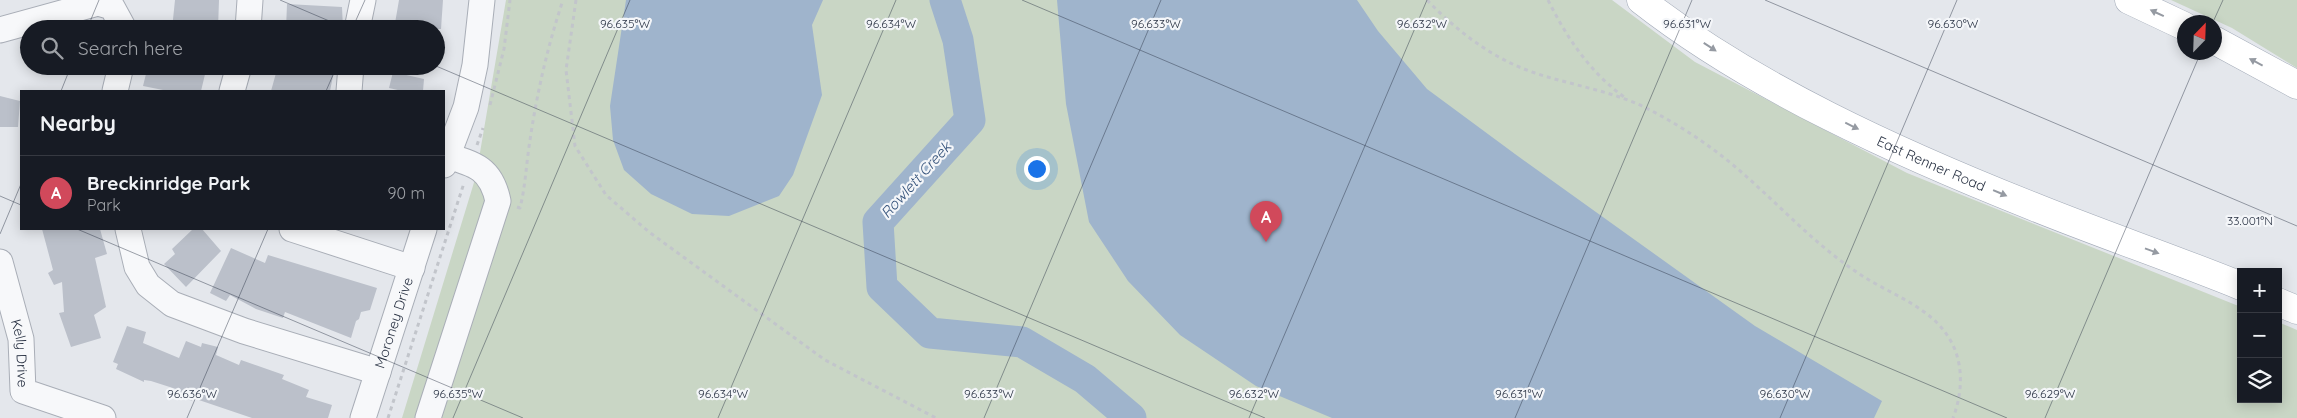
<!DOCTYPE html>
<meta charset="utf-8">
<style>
:root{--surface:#171b24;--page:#20242c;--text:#f1f3f6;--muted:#9ea1a6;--line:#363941;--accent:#d1495b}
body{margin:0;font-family:Quicksand,sans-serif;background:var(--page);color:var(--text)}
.controls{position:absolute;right:15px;bottom:15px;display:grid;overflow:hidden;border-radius:0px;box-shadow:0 2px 12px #0003}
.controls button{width:45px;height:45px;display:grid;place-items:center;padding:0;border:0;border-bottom:1px solid var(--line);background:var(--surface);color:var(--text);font:25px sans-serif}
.compass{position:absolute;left:2177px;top:15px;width:45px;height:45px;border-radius:50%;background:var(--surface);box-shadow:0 2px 12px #0003;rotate:23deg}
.you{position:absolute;left:1036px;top:168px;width:18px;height:18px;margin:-12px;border:4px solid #fff;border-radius:50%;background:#1a73e8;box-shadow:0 0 0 8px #1a73e833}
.badge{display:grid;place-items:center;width:32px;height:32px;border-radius:50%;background:var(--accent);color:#fff;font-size:16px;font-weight:700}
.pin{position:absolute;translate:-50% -41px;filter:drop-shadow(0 1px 2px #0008)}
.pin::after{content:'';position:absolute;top:26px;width:18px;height:15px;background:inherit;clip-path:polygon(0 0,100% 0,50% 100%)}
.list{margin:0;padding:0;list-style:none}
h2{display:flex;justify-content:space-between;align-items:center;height:65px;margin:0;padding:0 20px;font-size:21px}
h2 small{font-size:16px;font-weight:400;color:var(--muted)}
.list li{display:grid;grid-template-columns:32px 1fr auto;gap:15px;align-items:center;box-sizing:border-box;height:75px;padding:0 20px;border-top:1px solid var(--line)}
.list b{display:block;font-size:19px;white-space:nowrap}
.list p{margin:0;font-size:16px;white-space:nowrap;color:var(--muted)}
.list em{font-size:16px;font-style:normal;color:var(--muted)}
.icon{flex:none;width:28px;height:28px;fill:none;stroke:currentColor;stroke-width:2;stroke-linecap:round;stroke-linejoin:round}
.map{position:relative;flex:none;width:2297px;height:418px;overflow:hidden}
.search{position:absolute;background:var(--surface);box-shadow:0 2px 12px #0003;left:20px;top:20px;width:425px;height:55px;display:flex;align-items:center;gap:12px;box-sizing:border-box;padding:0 18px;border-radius:28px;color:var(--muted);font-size:19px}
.panel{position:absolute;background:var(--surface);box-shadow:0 2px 12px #0003;left:20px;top:90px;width:425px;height:140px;border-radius:0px}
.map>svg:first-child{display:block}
.green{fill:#c9d6c5}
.water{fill:#9fb4cc}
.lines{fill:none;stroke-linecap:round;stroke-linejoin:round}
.river{stroke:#9fb4cc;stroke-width:31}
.building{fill:#bbc0ca}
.minor-casing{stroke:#a9aeb7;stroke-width:27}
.major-casing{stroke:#a3abb8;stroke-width:29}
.path{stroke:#c2c5cb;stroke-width:3;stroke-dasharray:4 4;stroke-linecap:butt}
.minor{stroke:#f7f8fa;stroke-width:25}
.major{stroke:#fff;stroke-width:28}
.oneway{fill:#959aa2}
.ticks{fill:none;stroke:#2b3445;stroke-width:1;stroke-opacity:0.45}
.labels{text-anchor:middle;stroke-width:4.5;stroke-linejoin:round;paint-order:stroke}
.street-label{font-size:14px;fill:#2b3445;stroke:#f4f6f9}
.water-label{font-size:15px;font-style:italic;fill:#34527a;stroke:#f4f6f9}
.ticks-label{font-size:12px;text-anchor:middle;fill:#2b3445;stroke:#f4f6f9;stroke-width:4.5;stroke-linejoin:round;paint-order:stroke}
</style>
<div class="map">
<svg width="2297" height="418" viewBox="0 0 2297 418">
<rect width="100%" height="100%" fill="#e4e7ec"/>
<path class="green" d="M506 0H1612L1695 62 1907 173 2241 307V399H2278V322L2297 330V418H402L476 176Z
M2171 0H2297V68L2232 28Z"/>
<path class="water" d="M626 0H823L812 25 822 95 793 175 779 196 729 216 692 214 651 194 624 170 613 140 610 106Z
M1057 0H1357L1378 31 1427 89 1515 154 1755 326 1882 401 1874 418H1332L1256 386 1180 335 1128 281 1089 222 1066 104Z"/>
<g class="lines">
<path class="river" d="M945 0 958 40 970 120 878 222 882 287 930 333 1022 342 1085 379 1131 418"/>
</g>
<path class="building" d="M175 0H219L218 29H172Z
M399 0H443L441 29H394Z
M287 4 342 7 343 29H286Z
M148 66H207L201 91H168L143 86Z
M278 66H335L330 91H271Z
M393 72 424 79 423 91H402L389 88Z
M0 96 20 101 18 127H0Z
M42 229H100L107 254 95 258 106 307 94 315 101 338 71 347 59 313 64 312 62 282 54 285 48 273 53 270Z
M193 229H202L221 251 186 287 164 264 175 254 172 249Z
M231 248 265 263 268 255 377 288 370 310 361 312 359 319 356 321 351 338 285 312 283 318 256 309 230 295 226 301 210 293Z
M127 326 146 332 143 343 179 358 186 341 201 347 202 343 218 347 216 355 239 365 241 360 284 375 282 379 309 390 306 397 332 405 328 418H252L193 398 192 401 174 394 176 389 151 381 144 380V382L116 369 118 364 113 362Z"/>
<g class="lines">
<g class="minor-casing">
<g id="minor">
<path d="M248 29 250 0"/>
<path d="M357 29 363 0"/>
<path d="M0 30 98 3 112 7 124 29"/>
<path d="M115 91 121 66"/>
<path d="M232 91 239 66"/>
<path d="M349 91 351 66"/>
<path d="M444 165 466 107 475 65 482 0"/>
<path d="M128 229 137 267 148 285 172 304 244 331 378 372"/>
<path d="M292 229 412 268"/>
<path id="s1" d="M0 262 21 339 23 391 103 418"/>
<path id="s2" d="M363 418 424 229"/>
<path d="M428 418 498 201C491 168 475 164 444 155"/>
</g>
</g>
<g class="major-casing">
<g id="major">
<path id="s3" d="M1641 0C1752 87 1901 154 2032 206 2101 234 2172 258 2241 286"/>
<path d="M2129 0 2184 26"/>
<path d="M2214 40 2297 85"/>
<path d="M2278 302 2297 310"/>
</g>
</g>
<path class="path" d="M576 0 566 70 575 146 606 195 649 232 825 360 936 418
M1427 0C1458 32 1493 59 1535 73 1574 86 1614 91 1650 110 1685 128 1718 151 1747 177 1785 211 1820 249 1864 277 1893 295 1931 308 1949 338 1964 362 1963 392 1953 418
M1548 0C1567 38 1589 71 1624 97
M490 105 504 49 510 0
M477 145 483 128
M517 207 520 208C525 188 526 168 529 147 536 97 547 48 563 0
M388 418 464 183"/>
<use href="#minor" class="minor"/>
<use href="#major" class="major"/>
</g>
<defs><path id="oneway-solid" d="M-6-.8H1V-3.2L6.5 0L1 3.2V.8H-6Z" transform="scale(1.25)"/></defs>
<g class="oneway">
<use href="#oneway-solid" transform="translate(2157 13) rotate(-155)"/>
<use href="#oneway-solid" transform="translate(1710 47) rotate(33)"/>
<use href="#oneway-solid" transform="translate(2256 62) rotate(-152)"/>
<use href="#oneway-solid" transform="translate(1852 126) rotate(26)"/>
<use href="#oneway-solid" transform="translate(2000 193) rotate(23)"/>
<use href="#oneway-solid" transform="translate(2152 251) rotate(20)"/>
</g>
<path class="ticks" d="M280 0 348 29M1022 0 2007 418M1765 0 2297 226M2213 22 2223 0M87 29 99 0M352 29 365 0M436 66 1265 418M61 91 71 66M326 91 337 66M0 196 21 205M77 229 523 418M0 234 21 184M187 418 268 229M453 418 630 0M718 418 896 0M984 418 1161 0M1249 418 1427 0M1515 418 1692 0M1780 418 1957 0M2045 418 2201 52"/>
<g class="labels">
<g class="street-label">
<text dy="5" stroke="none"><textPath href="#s3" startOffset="334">East Renner Road</textPath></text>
<text dy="5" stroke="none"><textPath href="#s2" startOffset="100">Moroney Drive</textPath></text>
<text dy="5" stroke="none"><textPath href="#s1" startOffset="94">Kelly Drive</textPath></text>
</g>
<g class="water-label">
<text transform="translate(916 180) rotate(-48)" y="5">Rowlett Creek</text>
</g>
</g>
<g class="ticks-label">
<text x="625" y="28">96.635°W</text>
<text x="891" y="28">96.634°W</text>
<text x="1156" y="28">96.633°W</text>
<text x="1422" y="28">96.632°W</text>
<text x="1687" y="28">96.631°W</text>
<text x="1953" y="28">96.630°W</text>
<text x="2250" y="225">33.001°N</text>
<text x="192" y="398">96.636°W</text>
<text x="458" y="398">96.635°W</text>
<text x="723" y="398">96.634°W</text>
<text x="989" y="398">96.633°W</text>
<text x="1254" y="398">96.632°W</text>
<text x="1519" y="398">96.631°W</text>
<text x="1785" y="398">96.630°W</text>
<text x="2050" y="398">96.629°W</text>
</g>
</svg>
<div class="controls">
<button>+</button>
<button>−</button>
<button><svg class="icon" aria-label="layers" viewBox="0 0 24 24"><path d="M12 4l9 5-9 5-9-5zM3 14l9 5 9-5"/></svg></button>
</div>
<svg class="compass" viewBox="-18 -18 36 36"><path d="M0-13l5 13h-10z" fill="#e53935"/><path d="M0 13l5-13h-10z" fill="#9ea1a6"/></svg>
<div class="you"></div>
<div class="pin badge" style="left:1266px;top:242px">A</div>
<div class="search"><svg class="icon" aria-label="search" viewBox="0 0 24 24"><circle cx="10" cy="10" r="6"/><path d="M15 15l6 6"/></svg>Search here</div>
<section class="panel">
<h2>Nearby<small></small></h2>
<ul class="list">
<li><span class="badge">A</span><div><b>Breckinridge Park</b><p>Park</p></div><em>90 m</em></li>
</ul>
</section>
</div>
